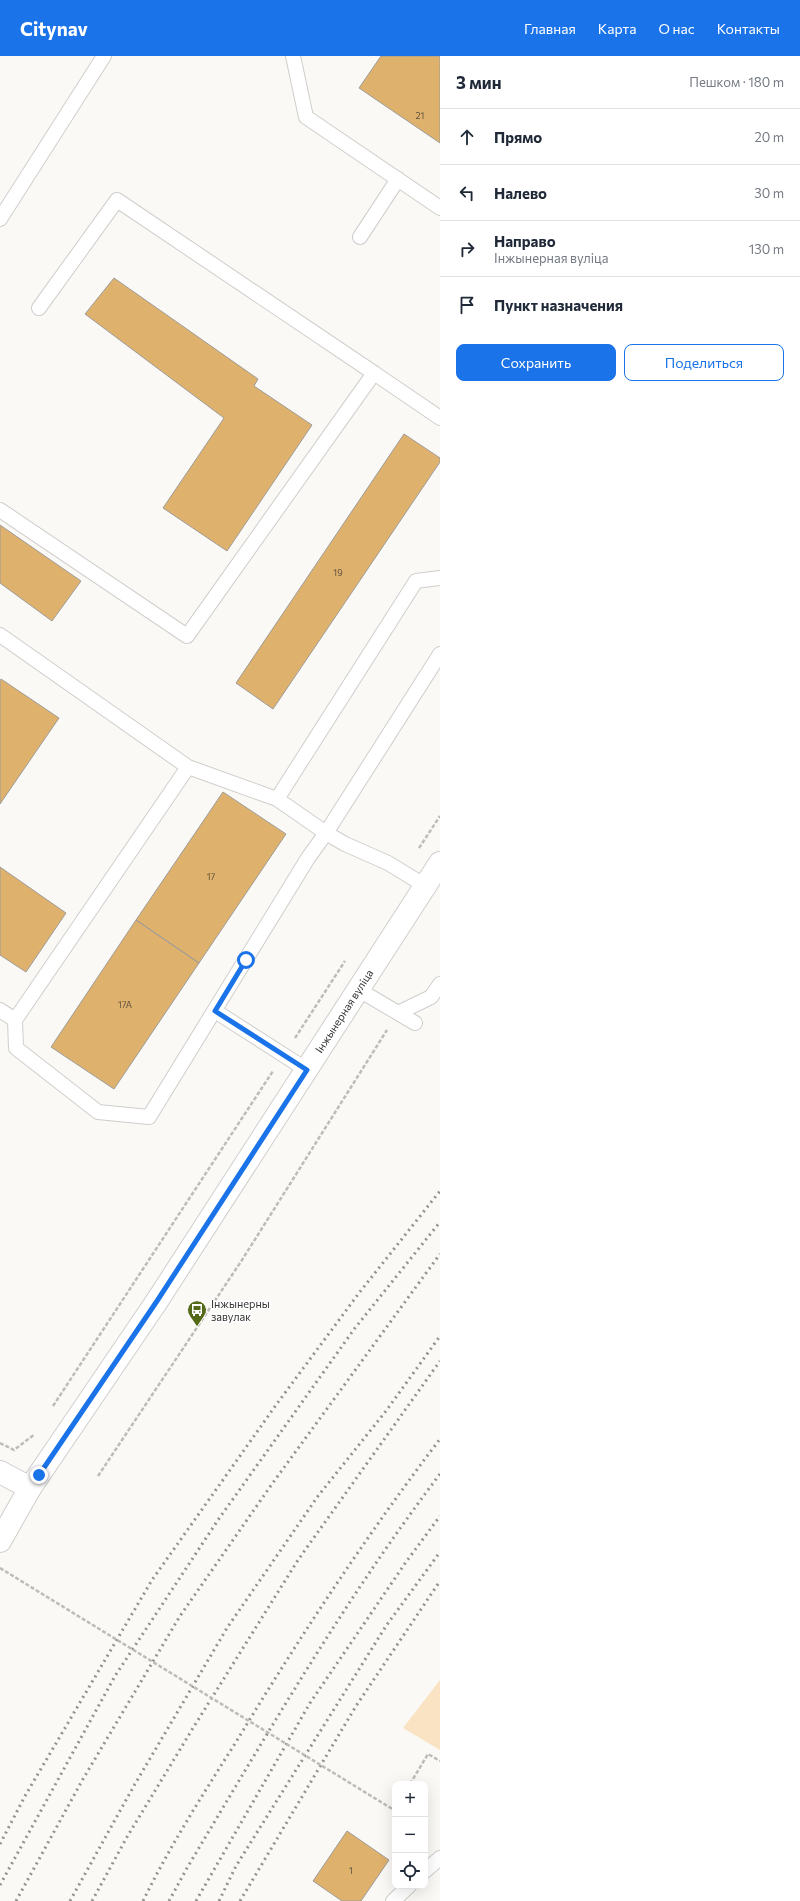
<!DOCTYPE html>
<html lang="ru">
<meta charset="utf-8">
<style>
:root{--surface:#fff;--page:#f6f6f7;--text:#1f2937;--muted:#747a83;--line:#e0e1e3;--accent:#1a73e8}
body{margin:0;font-family:Commissioner,sans-serif;background:var(--page);color:var(--text)}
.controls{position:absolute;right:12px;bottom:12px;display:grid;overflow:hidden;border-radius:8px;box-shadow:0 4px 16px #0002}
.controls button{width:36px;height:36px;display:grid;place-items:center;padding:0;border:0;border-bottom:1px solid var(--line);background:var(--surface);color:var(--text);font:20px sans-serif}
.stop{position:absolute;width:12px;height:12px;margin:-9px;border:3px solid #1a73e8;border-radius:50%;background:#fff}
.stop.end{background:#1a73e8;border-color:#fff;box-shadow:0 1px 4px #0008}
.list{margin:0;padding:0;list-style:none}
h2{display:flex;justify-content:space-between;align-items:center;height:52px;margin:0;padding:0 16px;font-size:17px}
h2 small{font-size:13px;font-weight:400;color:var(--muted)}
.list li{display:grid;grid-template-columns:26px 1fr auto;gap:12px;align-items:center;box-sizing:border-box;height:56px;padding:0 16px;border-top:1px solid var(--line)}
.list b{display:block;font-size:15px;white-space:nowrap}
.list p{margin:0;font-size:13px;white-space:nowrap;color:var(--muted)}
.list em{font-size:13px;font-style:normal;color:var(--muted)}
.actions{display:flex;gap:8px;padding:12px 16px}
.actions a{flex:1;padding:9px 0;border:1px solid var(--accent);border-radius:8px;text-align:center;font-size:14px;color:var(--accent)}
.actions .main{background:var(--accent);color:#fff}
.icon{flex:none;width:22px;height:22px;fill:none;stroke:currentColor;stroke-width:2;stroke-linecap:round;stroke-linejoin:round}
.map{position:relative;flex:none;width:440px;height:1845px;overflow:hidden}
header{display:flex;align-items:center;gap:24px;box-sizing:border-box;height:56px;padding:0 20px;background:var(--accent);color:#fff}
header strong{font-size:19px}
nav{display:flex;gap:22px;margin-inline-start:auto;font-size:14px}
main{display:flex}
aside{flex:1;background:var(--surface)}
.map>svg:first-child{display:block}
.green{fill:#fae3c3}
.building{fill:#deb16c;stroke:#9e9c9a}
.lines{fill:none;stroke-linecap:round;stroke-linejoin:round}
.service-casing{stroke:#d0cecc;stroke-width:16}
.tertiary-casing{stroke:#d0cecc;stroke-width:24}
.path{stroke:#bebcba;stroke-width:2.5;stroke-dasharray:4 2;stroke-linecap:butt}
.service{stroke:#fff;stroke-width:14}
.tertiary{stroke:#fff;stroke-width:22}
.rail{stroke:#939290;stroke-width:3;stroke-dasharray:2 4;stroke-linecap:butt}
.path-bridge{stroke:#bebcba;stroke-width:2.5;stroke-dasharray:4 2;stroke-linecap:butt}
.route{stroke:#1a73e8;stroke-width:5}
.labels{text-anchor:middle;stroke-width:3;stroke-linejoin:round;paint-order:stroke}
.number-label{font-size:9px;fill:#5e5240}
.street-label{font-size:11px;fill:#343332;stroke:#fff}
.poi-label{font-size:11px;fill:#343332;stroke:#fff;text-anchor:start}
</style>
<header>
<strong>Citynav</strong>
<nav><a>Главная</a><a>Карта</a><a>О нас</a><a>Контакты</a></nav>
</header>
<main>
<div class="map">
<svg width="440" height="1845" viewBox="0 0 440 1845">
<rect width="100%" height="100%" fill="#fbf9f6"/>
<path class="green" d="M440 1624V1694L403 1672Z"/>
<path class="building" d="M381 0H440V87L359 32Z
M114 222 258 323 254 330 312 369 227 495 163 452 224 362 85 258Z
M404 378 440 402V406L273 653 236 627Z
M0 469 81 525 52 565 0 527Z
M1 623 59 662 0 748V625Z
M223 736 286 778 199 907 136 864Z
M0 811 66 857 26 916 0 899Z
M136 864 199 907 114 1033 51 991Z
M347 1775 389 1804 361 1845H342L313 1825Z"/>
<g class="lines">
<g class="service-casing">
<path id="service" d="M293 0 306 61 440 152
M0 163 104 0
M360 181 398 123
M39 252 117 144 374 317
M0 454 187 580 374 317 440 362
M0 579 188 711 277 743 326 777 440 598
M277 743 416 525 440 522
M359 934 415 967
M0 954 15 964 188 711
M215 955 307 1014
M398 957 431 941 440 928
M15 964 16 992 98 1056 149 1061 308 802 326 777 345 788 388 807 424 829
M425 1815 440 1802
M393 1845 409 1830"/>
</g>
<g class="tertiary-casing">
<g id="tertiary">
<path d="M0 1416 30 1432"/>
<path id="s1" d="M0 1485 30 1432 157 1245 440 807"/>
</g>
</g>
<path class="path" d="M419 792 440 760
M295 982 345 905
M53 1350 273 1015
M0 1387 14 1394 35 1378
M98 1420 242 1204 387 974
M410 1728 428 1698 440 1705
M363 1735 394 1754 395 1752"/>
<use href="#service" class="service"/>
<use href="#tertiary" class="tertiary"/>
<path class="rail" d="M0 1788 25 1740 152 1524 276 1349 359 1237 440 1135
M0 1829 115 1620 218 1464 355 1272 440 1166
M16 1845 83 1723 180 1560 272 1428 440 1198
M70 1845 135 1728 227 1572 318 1440 386 1355 440 1280
M92 1845 127 1781 193 1672 298 1504 440 1305
M143 1845C170 1790 203 1738 236 1686 299 1582 366 1480 440 1383
M169 1845 187 1812C267 1678 345 1543 440 1418
M196 1845 310 1647 406 1506 440 1460
M219 1845 236 1810 386 1570 440 1496
M240 1845 356 1650 440 1525"/>
<path class="path-bridge" d="M0 1512 363 1735"/>
</g>
<g class="lines">
<path class="route" d="M39 1419 157 1245 307 1014 215 955 246 904"/>
</g>
<defs>
<g id="bus-pin" transform="scale(1)"><path d="M0 17L-7.5 6A9.5 9.5 0 1 1 7.5 6Z" fill="#546a18" stroke="#fff"/><path d="M-5-6H5V4H4V6H2V4H-2V6H-4V4H-5ZM-3.5-4V0h7V-4ZM-3.5 1.2v1.5H-2V1.2ZM2 1.2v1.5H3.5V1.2Z" fill="#fff"/></g>
</defs>
<g fill-rule="evenodd">
<use href="#bus-pin" x="197" y="1254"/>
</g>
<g class="labels">
<g class="number-label">
<text x="420" y="63">21</text>
<text x="338" y="520">19</text>
<text x="211" y="824">17</text>
<text x="125" y="952">17А</text>
<text x="351" y="1818">1</text>
</g>
<g class="street-label">
<text dy="4" stroke="none"><textPath href="#s1" startOffset="632">Інжынерная вуліца</textPath></text>
</g>
<g class="poi-label">
<text x="211" y="1252">Інжынерны<tspan x="211" dy="13">завулак</tspan></text>
</g>
</g>
</svg>
<div class="controls">
<button>+</button>
<button>−</button>
<button><svg class="icon" aria-label="locate" viewBox="0 0 24 24"><circle cx="12" cy="12" r="6"/><path d="M12 2v4M12 18v4M2 12h4M18 12h4"/></svg></button>
</div>
<div class="stop" style="left:246px;top:904px"></div>
<div class="stop end" style="left:39px;top:1419px"></div>
</div>
<aside>
<h2>3 мин<small>Пешком · 180 m</small></h2>
<ul class="list">
<li><svg class="icon" aria-label="ahead" viewBox="0 0 24 24"><path d="M12 20V5M6 11l6-6 6 6"/></svg><div><b>Прямо</b></div><em>20 m</em></li>
<li><svg class="icon" aria-label="left" viewBox="0 0 24 24"><path d="M17 20v-9H6M10 6l-5 5 5 5"/></svg><div><b>Налево</b></div><em>30 m</em></li>
<li><svg class="icon" aria-label="right" viewBox="0 0 24 24"><path d="M7 20v-9h11M14 6l5 5-5 5"/></svg><div><b>Направо</b><p>Інжынерная вуліца</p></div><em>130 m</em></li>
<li><svg class="icon" aria-label="arrive" viewBox="0 0 24 24"><path d="M6 21V4h12l-3 4 3 4H6"/></svg><div><b>Пункт назначения</b></div></li>
</ul>
<div class="actions"><a class="main">Сохранить</a><a>Поделиться</a></div>
</aside>
</main>
